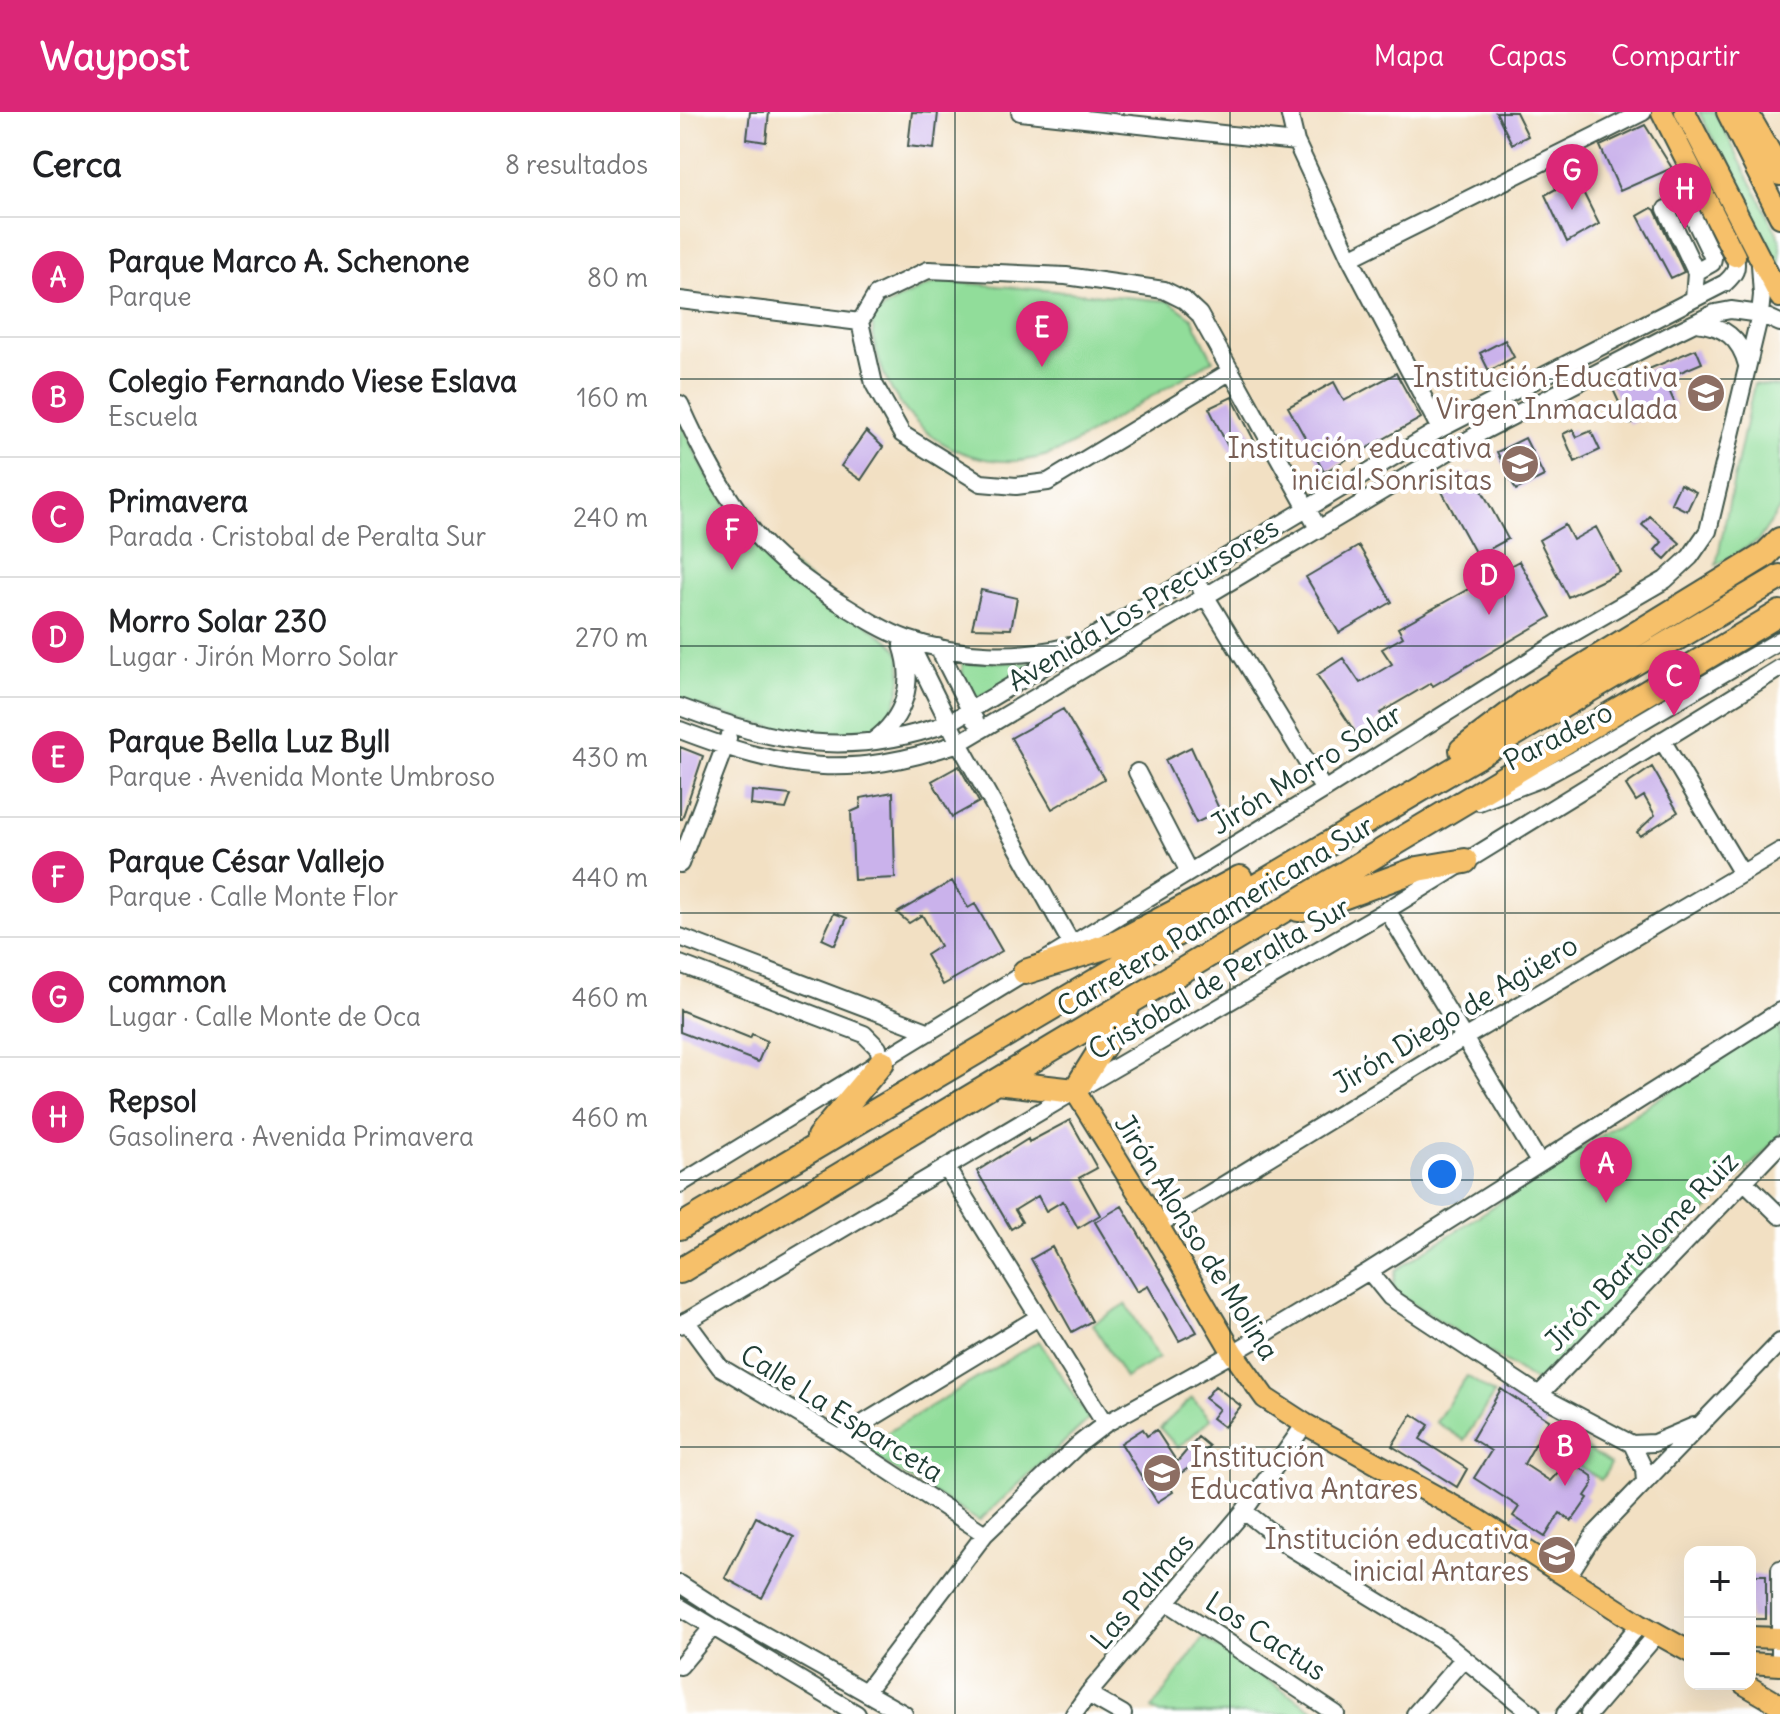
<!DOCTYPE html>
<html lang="es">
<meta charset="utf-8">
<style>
:root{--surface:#fff;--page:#f2f2f2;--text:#202124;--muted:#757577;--line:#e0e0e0;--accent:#db2777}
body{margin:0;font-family:Delius,sans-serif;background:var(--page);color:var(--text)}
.controls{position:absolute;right:24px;bottom:24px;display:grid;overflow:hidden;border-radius:16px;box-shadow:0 8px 32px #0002}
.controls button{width:72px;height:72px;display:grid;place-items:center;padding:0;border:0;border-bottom:2px solid var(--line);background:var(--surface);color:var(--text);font:40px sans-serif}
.you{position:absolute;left:762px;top:1062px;width:28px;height:28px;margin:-20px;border:6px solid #fff;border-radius:50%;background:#1a73e8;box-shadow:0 0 0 12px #1a73e833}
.badge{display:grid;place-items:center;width:52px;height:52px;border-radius:50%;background:var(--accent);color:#fff;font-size:26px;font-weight:700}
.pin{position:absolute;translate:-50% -66px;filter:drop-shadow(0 2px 4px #0008)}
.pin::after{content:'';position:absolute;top:42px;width:28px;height:24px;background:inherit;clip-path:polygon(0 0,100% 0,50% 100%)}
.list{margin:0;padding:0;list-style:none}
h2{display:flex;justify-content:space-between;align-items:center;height:104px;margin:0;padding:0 32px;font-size:34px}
h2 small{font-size:26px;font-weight:400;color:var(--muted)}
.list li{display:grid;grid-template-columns:52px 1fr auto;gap:24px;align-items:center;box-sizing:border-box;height:120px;padding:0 32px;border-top:2px solid var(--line)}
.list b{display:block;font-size:30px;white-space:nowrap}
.list p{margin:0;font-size:26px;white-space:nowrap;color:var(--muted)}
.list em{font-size:26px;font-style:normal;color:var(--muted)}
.map{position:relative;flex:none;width:1100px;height:1602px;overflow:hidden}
header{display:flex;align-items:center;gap:48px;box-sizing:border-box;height:112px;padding:0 40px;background:var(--accent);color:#fff}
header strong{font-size:38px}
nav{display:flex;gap:44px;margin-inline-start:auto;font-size:28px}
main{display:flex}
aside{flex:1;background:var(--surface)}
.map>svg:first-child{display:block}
.green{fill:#91dd9a;stroke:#588d67;stroke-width:2}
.building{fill:#cab2eb}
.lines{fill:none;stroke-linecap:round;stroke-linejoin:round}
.minor-casing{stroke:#3f5549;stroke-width:20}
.major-casing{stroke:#3f5549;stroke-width:24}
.highway-casing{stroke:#3f5549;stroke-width:28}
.minor{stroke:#fff;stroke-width:16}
.major{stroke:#f6c06b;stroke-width:20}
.highway{stroke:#f6c06b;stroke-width:24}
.grid{fill:none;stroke:#1f3d34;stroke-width:2;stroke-opacity:0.55}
.labels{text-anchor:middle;stroke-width:8;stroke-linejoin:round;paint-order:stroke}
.education-label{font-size:28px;fill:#785e54;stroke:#fff;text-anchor:end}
.street-label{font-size:28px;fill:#1f3d34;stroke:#fff}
</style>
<header>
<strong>Waypost</strong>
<nav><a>Mapa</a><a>Capas</a><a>Compartir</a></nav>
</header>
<main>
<aside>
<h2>Cerca<small>8 resultados</small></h2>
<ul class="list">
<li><span class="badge">A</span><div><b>Parque Marco A. Schenone</b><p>Parque</p></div><em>80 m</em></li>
<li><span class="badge">B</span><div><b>Colegio Fernando Viese Eslava</b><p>Escuela</p></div><em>160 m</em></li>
<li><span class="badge">C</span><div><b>Primavera</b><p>Parada · Cristobal de Peralta Sur</p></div><em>240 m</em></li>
<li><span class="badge">D</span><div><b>Morro Solar 230</b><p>Lugar · Jirón Morro Solar</p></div><em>270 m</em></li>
<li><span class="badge">E</span><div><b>Parque Bella Luz Byll</b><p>Parque · Avenida Monte Umbroso</p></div><em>430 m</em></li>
<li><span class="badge">F</span><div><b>Parque César Vallejo</b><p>Parque · Calle Monte Flor</p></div><em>440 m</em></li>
<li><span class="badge">G</span><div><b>common</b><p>Lugar · Calle Monte de Oca</p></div><em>460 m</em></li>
<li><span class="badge">H</span><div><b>Repsol</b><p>Gasolinera · Avenida Primavera</p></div><em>460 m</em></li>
</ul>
</aside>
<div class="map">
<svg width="1100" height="1602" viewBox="0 0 1100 1602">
<rect width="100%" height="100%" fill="#fff"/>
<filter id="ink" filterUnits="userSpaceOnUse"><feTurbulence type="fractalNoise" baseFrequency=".0125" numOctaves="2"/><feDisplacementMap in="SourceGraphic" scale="16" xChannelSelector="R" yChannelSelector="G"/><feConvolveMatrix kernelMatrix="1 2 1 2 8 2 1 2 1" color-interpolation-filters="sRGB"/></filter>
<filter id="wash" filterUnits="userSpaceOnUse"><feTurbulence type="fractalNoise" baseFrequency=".006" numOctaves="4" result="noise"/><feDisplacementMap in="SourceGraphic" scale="32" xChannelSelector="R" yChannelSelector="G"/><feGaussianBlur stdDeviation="1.8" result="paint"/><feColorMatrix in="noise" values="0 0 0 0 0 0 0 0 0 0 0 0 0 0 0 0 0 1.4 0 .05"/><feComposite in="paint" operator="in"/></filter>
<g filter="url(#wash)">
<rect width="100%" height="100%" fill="#f2e0c3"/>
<path class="green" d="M1019 0H1035L1100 127V157Z
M262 169 489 189 512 206 533 248C502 267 470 285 439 304 420 315 401 329 381 338 333 359 279 350 240 314 210 286 193 247 192 206 213 188 236 178 262 169Z
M1074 272 1100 275V396L1078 429 1036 453Z
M0 310 28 365 60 413 199 522C219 533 223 544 221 568 219 585 212 605 197 616 162 643 41 601 0 588Z
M282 549 367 551 293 589 283 568Z
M1100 907V1024L857 1270 722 1185 713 1174 716 1158Z
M446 1192 479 1246 445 1266 413 1212Z
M359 1229 409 1307 299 1409 180 1337Z
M787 1264 814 1282 784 1328 756 1310Z
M512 1286 531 1307 498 1336 480 1316Z
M894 1328 931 1352 921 1368 884 1344Z
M523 1526 640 1602H480L472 1597Z"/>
<g id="blocks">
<path class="building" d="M70 0H89L86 30 67 27Z
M232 0 258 1 254 37 228 34Z
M816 0H836L848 24 832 32Z
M965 13 992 56 940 79 920 34Z
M896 66 919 112 887 130 865 83 876 77 875 74Z
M972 96 975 98 1004 160 991 166 958 104Z
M825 228 834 245 809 259 800 241Z
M1016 237 1022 251 984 267 996 294 949 312 931 273Z
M716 261 741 306 644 360 608 295 654 270 664 289Z
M552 285 577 334 553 345 529 296Z
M893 317 897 325 911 319 920 338 895 350 883 322Z
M186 319 203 335 181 368 161 354Z
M845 326 864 364 836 378 817 340Z
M792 360 828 427 797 444 761 378Z
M1000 372 1016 380 1007 399 991 391Z
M970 404 1000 431 985 447 975 438 982 430 962 413Z
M885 413 893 428 916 415 940 460 888 485 859 428Z
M679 434 712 490 659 521 626 465Z
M839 449 871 505 753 574 751 571 700 601 703 605 677 623 637 563 663 546 680 571 712 552 702 537 723 525 718 516Z
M301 478 337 486 331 517 292 516Z
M383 597 424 667 372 697 331 626Z
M0 635 23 644 2 707H0Z
M511 635 540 699 516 711 485 648Z
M279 654 299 690 272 705 252 669Z
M972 655 998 700 960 724 957 720 975 703 964 684 956 689 946 673Z
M72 679 111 683 106 697 71 693Z
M213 680 215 766 174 768 171 700 180 696 181 686Z
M272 769 288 796 295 792 322 839 263 873 246 843 260 834 242 803 229 811 217 801Z
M154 801 167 806 155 833 142 827Z
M0 898 70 926 72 922 87 929 78 950 0 920Z
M390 1008 417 1056 399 1066 420 1103 398 1116 383 1089 366 1099 358 1084 335 1098 342 1110 331 1117 297 1059 348 1027 349 1030Z
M442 1094 517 1220 499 1229 468 1174 457 1180 415 1110Z
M372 1135 412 1209 392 1220 351 1147Z
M535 1274 561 1294 544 1315 532 1306 539 1297 525 1286Z
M821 1277 869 1308 844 1352 870 1369 881 1357 890 1363 896 1353 912 1364 913 1372 905 1384 908 1386 892 1409 880 1401 865 1425 833 1404 839 1395 794 1366 811 1339 792 1327Z
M732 1302 749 1313 740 1327 787 1357 777 1375 712 1334Z
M463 1317 467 1324 476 1318 497 1350 518 1325 529 1334 510 1355 487 1370 493 1380 477 1390 441 1331Z
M76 1405 114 1425 82 1486 45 1466Z
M1070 1463H1086V1507H1070Z"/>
</g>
</g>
<g filter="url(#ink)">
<use href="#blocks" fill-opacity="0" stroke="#3f5549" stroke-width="2"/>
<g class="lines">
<g class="minor-casing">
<path id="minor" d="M340 0 616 30
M609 0 616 30 670 146 760 317
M1011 56 1002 82 1033 146 1032 151 1016 160 1014 186
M986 97 1016 160
M670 146 963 0
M0 188 180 210
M1016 211C1044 214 1060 226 1067 253
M551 259 368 370 336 374 301 371 222 322 194 272 180 210 196 183 248 158 386 164 484 178 504 188 519 202 639 418
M0 292C20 337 42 380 73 419 94 446 124 467 152 486 175 500 201 518 227 527 278 545 338 547 390 534
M521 477 644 678
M228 528 279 631 391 831
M258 535 295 608
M0 595C98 632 167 647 269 611L760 317 1045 171C1055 162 1058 157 1055 144
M0 618C107 659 169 668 279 631L798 322 990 223 1035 201 1051 198 1080 202 1100 211
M982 628 1061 760
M193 629C225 606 235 570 222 533
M457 660 509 760
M799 690 860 667 897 647 1100 528
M0 752 48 626
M707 798 859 1050
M0 825 250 920
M0 852 184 922 198 936 202 950
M267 1057 425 1312
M1064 1069 1100 1104
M0 1072 644 678 895 520 985 468 1010 445 1028 419 1080 202 1082 183 1080 152
M478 1113 784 926 1100 739
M689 1159 710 1185 859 1283 952 1332 964 1357 965 1370
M6 1209 40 1255 159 1326 305 1422
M0 1213 395 979 707 798 1100 556
M859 1283 1100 1032
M159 1326 357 1206
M952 1332 974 1331 1014 1314
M564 1399 611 1436 760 1527 852 1602
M1100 1457V1542
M888 1464 914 1423 1100 1230
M0 1472 45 1501 224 1602
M487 1490 656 1602
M0 1495 177 1602
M0 1554 32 1516
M186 1579 305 1422 399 1332 425 1312 553 1241 689 1159 1100 899
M408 1582 443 1602
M394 1602 408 1582 564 1399 625 1312
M735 1602 784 1546
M885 1602 960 1512
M909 1602 978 1521"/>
</g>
<g class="major-casing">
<path id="major" d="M982 0 1055 144
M1005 0 1100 185
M1047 0 1100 105
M395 979 478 1113 553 1241 585 1286 625 1312 797 1407 960 1512 1010 1540
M1070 1525 1100 1526
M1070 1551 1100 1553
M1064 1572 1100 1593"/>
</g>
<g class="highway-casing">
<path id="highway" d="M1065 0 1100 61
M782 638 847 589 1085 443 1100 428
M618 797 654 788 738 757 785 749
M345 860 437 831 560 766
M316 970 395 979 447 896
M139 1025 202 950
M0 1115 1100 465
M0 1159 1100 501"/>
</g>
<use href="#minor" class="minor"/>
<use href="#major" class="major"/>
<use href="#highway" class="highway"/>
</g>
</g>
<path class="grid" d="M275 0V1602M550 0V1602M825 0V1602M0 267H1100M0 534H1100M0 801H1100M0 1068H1100M0 1335H1100"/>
<defs>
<g id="school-disc" transform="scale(2)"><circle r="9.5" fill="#8d6e63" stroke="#fff"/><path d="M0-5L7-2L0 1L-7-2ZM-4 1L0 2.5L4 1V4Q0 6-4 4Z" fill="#fff"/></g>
</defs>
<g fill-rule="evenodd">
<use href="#school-disc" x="1026" y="281"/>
<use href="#school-disc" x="840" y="352"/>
<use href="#school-disc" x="482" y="1361"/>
<use href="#school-disc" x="877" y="1443"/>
</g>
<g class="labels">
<g class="education-label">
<text x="998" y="275">Institución Educativa<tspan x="998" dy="32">Virgen Inmaculada</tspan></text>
<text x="812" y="346">Institución educativa<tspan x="812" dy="32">inicial Sonrisitas</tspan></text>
<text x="510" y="1355" text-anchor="start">Institución<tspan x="510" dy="32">Educativa Antares</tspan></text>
<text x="849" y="1437">Institución educativa<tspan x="849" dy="32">inicial Antares</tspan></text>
</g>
<g class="street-label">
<text transform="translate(463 492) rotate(-31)" y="10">Avenida Los Precursores</text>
<text transform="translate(878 624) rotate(-27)" y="10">Paradero</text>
<text transform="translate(626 657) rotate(-32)" y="10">Jirón Morro Solar</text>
<text transform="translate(535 804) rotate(-31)" y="10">Carretera Panamericana Sur</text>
<text transform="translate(539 866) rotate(-30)" y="10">Cristobal de Peralta Sur</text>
<text transform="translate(775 902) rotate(-31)" y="10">Jirón Diego de Agüero</text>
<text transform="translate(517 1125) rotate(58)" y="10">Jirón Alonso de Molina</text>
<text transform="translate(961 1139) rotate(-46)" y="10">Jirón Bartolome Ruiz</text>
<text transform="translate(162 1301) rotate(32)" y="10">Calle La Esparceta</text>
<text transform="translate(462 1479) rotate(-50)" y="10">Las Palmas</text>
<text transform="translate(586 1524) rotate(33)" y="10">Los Cactus</text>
</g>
</g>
</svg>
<div class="controls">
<button>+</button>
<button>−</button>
</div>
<div class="you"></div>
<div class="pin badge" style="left:926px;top:1091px">A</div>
<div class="pin badge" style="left:885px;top:1374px">B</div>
<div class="pin badge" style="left:994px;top:604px">C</div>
<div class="pin badge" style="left:809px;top:503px">D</div>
<div class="pin badge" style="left:362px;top:255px">E</div>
<div class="pin badge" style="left:52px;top:458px">F</div>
<div class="pin badge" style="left:892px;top:98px">G</div>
<div class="pin badge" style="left:1005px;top:117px">H</div>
</div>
</main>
